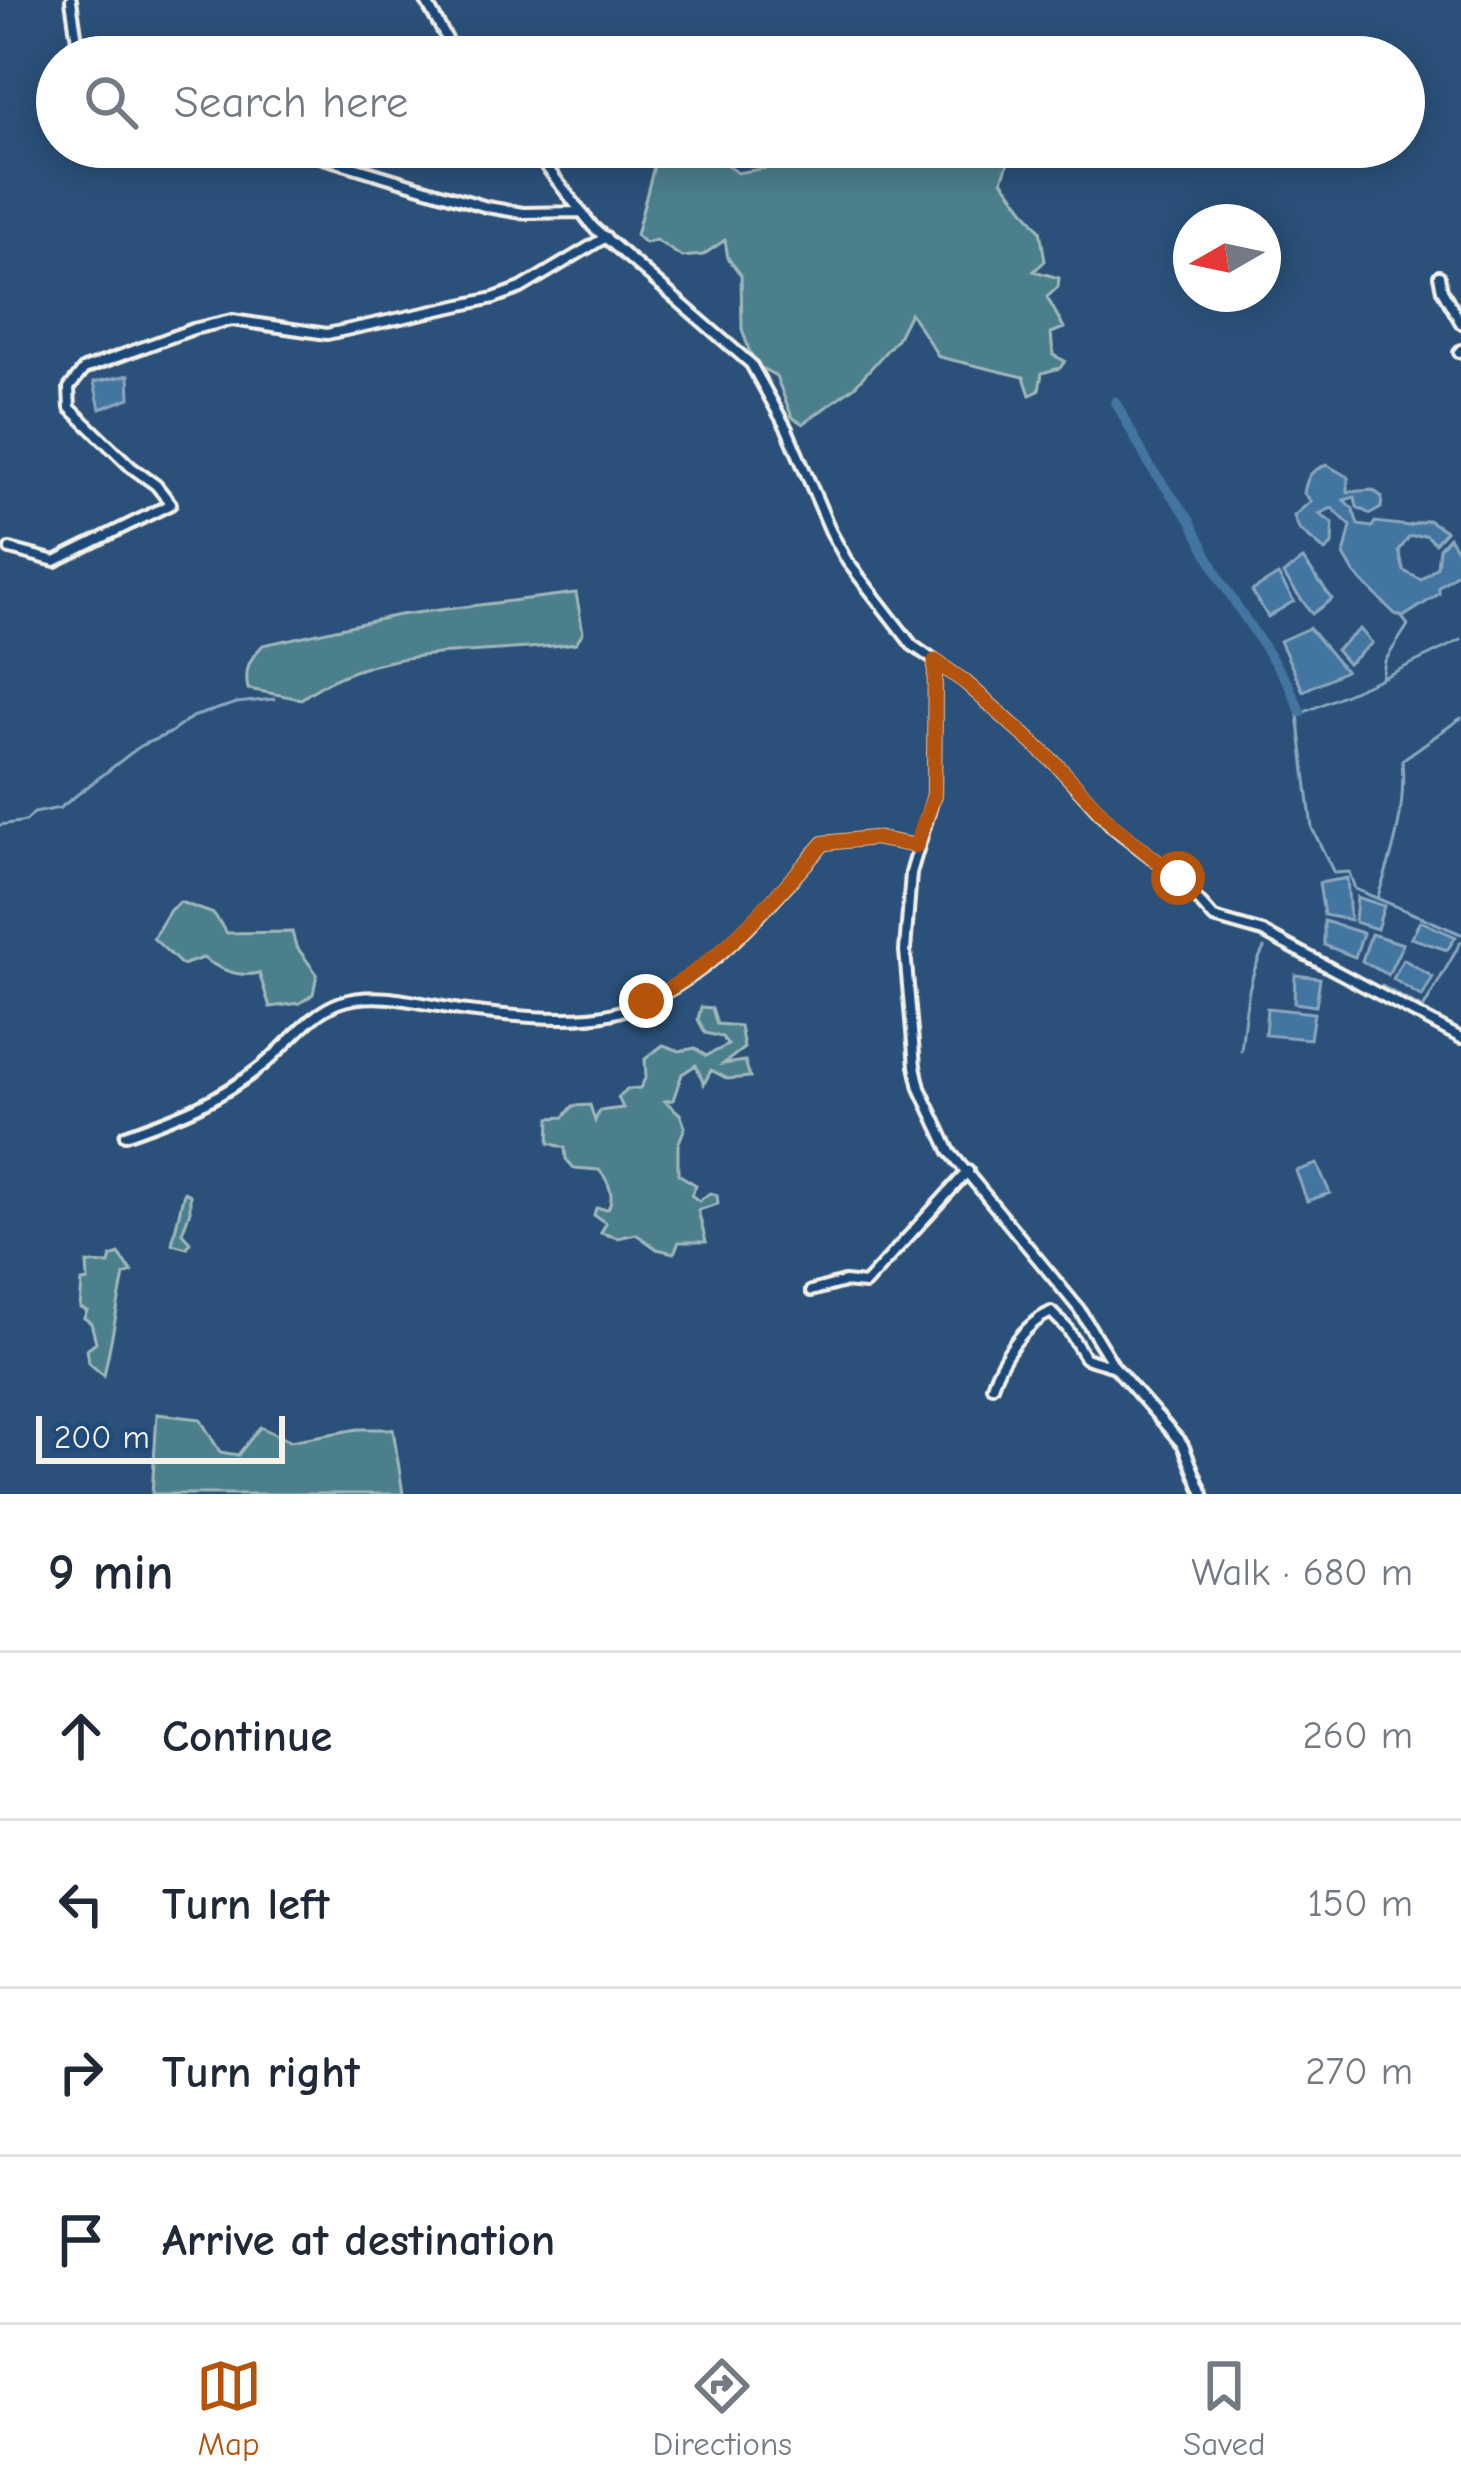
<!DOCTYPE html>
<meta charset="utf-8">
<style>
:root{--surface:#fff;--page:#f6f6f7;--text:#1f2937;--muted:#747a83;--line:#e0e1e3;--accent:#b45309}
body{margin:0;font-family:"Comic Neue",sans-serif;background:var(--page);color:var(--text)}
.compass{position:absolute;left:1173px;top:204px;width:108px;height:108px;border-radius:50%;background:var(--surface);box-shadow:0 6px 30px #0003;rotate:261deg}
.scale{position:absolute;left:36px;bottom:30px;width:249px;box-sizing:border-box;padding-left:12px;border:6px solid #f4f1e8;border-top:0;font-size:33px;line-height:42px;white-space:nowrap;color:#f4f1e8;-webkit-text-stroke:9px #1f4a7a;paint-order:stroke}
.stop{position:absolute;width:36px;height:36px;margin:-27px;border:9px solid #b45309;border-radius:50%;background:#fff}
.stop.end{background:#b45309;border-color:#fff;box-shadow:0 3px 12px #0008}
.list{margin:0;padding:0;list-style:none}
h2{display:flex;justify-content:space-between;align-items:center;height:156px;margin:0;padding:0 48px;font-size:51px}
h2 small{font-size:39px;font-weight:400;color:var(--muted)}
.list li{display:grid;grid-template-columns:78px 1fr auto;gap:36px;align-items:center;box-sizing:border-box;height:168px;padding:0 48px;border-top:3px solid var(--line)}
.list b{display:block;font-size:45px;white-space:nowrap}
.list em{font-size:39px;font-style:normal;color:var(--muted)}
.icon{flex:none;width:66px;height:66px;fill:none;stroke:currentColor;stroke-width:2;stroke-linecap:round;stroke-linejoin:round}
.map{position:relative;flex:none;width:1461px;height:1494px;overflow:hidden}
.search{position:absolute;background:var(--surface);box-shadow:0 6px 30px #0003;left:36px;right:36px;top:36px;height:132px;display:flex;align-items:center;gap:30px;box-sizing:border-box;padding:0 42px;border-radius:66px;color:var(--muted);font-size:45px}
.sheet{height:828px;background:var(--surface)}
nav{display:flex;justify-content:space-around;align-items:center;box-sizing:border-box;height:168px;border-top:3px solid var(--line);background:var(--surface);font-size:33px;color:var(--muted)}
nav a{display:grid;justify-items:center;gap:6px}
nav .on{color:var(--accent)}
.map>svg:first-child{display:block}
.green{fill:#4c7f8c;stroke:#a0b8ba;stroke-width:3}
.water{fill:#4375a0;stroke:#8aa7bd;stroke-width:3}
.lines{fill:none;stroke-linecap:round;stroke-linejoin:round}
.stream{stroke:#8aa7bd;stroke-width:3}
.canal{stroke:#4375a0;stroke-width:9}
.minor-casing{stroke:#f4f1e8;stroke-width:16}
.minor{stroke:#1f4a7a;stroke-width:8}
.route{stroke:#b45309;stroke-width:15}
</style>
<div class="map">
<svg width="1461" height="1494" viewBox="0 0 1461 1494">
<rect width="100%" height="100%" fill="#2b517a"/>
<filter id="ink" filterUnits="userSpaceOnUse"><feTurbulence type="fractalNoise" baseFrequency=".00833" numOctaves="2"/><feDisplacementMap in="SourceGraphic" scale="24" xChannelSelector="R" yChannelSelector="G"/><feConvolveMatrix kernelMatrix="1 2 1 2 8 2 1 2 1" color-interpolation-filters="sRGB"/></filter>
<g filter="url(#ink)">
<path class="green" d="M659 147H705L737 173 818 159 875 157 893 147H1003L1009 161 1002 180 1040 230 1045 261 1034 271 1059 278 1058 287 1047 297 1064 328 1051 333 1053 355 1065 361 1060 368 1042 373 1039 391 1030 395 1024 377 939 357 910 313 897 339 855 386 803 424 792 417 776 376 756 365 749 350 742 329 741 275 728 258 725 240 703 255 682 257 656 240 645 243 636 235Z
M576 593 583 632 576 643C485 657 379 641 301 699L248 689C244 669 249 659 263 645L399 615Z
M180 902 214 914 227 933 292 932 296 946 317 974 313 994 300 1003 270 1007 259 973C240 978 219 969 203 958L182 965 153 938 170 910Z
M701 1007 712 1008 717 1024 740 1026 744 1048 723 1064 745 1061 750 1077 728 1079 711 1070 704 1084 696 1065 682 1074 673 1100 665 1101 680 1114 685 1127 678 1145V1174L696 1185 691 1195 699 1201 710 1193 717 1195 718 1204 698 1210 706 1242H679L674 1253 657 1249 636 1234 618 1238 601 1233 606 1223 594 1215 596 1208 608 1209C615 1196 609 1181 599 1170L574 1168 566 1159 565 1148 549 1143 550 1118 564 1117 573 1106 590 1105 595 1121 599 1111 623 1108 618 1097 627 1089 640 1088 646 1077 645 1059 663 1045 680 1051 695 1048 706 1056 728 1045 722 1037 705 1033 698 1019Z
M184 1192 190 1195V1211L182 1233 190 1242 187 1248 172 1244Z
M119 1254 132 1272 124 1275 104 1376 89 1363 87 1349 96 1342 91 1323 84 1318 87 1311 80 1308 82 1282 88 1281 87 1263 109 1264 111 1257Z
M157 1414 200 1419 220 1452 238 1455 260 1427 290 1441 358 1429H393L403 1494H152Z"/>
<path class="water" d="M129 375 130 398 100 409 94 382Z
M1327 465 1348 477V492L1373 490 1382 497 1381 508 1370 514 1357 507 1355 497 1344 500 1353 509 1358 525 1372 527 1375 522 1409 526 1428 520 1446 531 1435 543 1426 535 1409 537 1399 551 1404 571 1421 580 1437 567 1439 548 1449 537 1461 556V570L1439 587V594L1403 617 1395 614 1355 574 1344 555 1351 526 1332 508 1319 514 1333 523 1332 545 1325 551 1299 529 1294 516 1311 501 1304 493C1307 476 1311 470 1327 465Z
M1303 559 1332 599 1312 614 1283 574Z
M1278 575 1294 601 1268 617 1252 591Z
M1309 628 1345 671 1303 691 1280 641Z
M1360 629 1372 643 1348 664 1336 650Z
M1347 878 1350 920 1324 915 1319 883Z
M1357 897 1384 906 1377 929 1355 922Z
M1324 921 1363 933 1355 957 1324 945Z
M1420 921 1456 937 1447 950 1411 938Z
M1371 934 1403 944 1388 975 1362 961Z
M1403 959 1433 977 1422 997 1393 979Z
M1295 975 1320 978 1316 1006 1294 1003Z
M1267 1008 1314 1013 1310 1039 1265 1035Z
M1317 1164 1330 1193 1307 1201 1296 1171Z"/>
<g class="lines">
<path class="stream" d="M1401 616 1408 625 1385 661 1382 678 1298 715 1312 828 1334 873 1349 872 1355 889 1461 934
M1384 677 1461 640
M0 825 26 821 34 813 60 808 140 746 170 733 192 717 237 703 274 699
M1378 896C1394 851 1406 808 1402 760L1461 718
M1380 989 1382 986 1423 1009 1461 942
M1241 1050C1246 1012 1246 982 1264 948"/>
<path class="canal" d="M1115 401 1151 468 1190 520 1222 583 1289 685 1301 713"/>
<g class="minor-casing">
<path id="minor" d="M71 0 77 41 71 49 72 57
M425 0 457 57
M287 147 487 207 523 213 580 212
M531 147 593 227 751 364 787 429 831 532 847 561 912 645 965 682 1056 764 1113 827 1178 878 1214 918 1263 932 1461 1038
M1439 276 1442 290 1461 323
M1459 352 1461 350
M10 549 55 561 171 504 156 485 131 467 70 408 69 388 84 369 193 329 232 320 327 334 494 298 521 288 606 237
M935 661 934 795 911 873 905 951 915 1066 920 1088 950 1152 1079 1309 1114 1366 1183 1445 1203 1494
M125 1135C179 1116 217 1102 263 1065 287 1046 310 1012 341 1002 382 989 426 1006 468 1011 508 1016 575 1023 614 1013 705 990 764 909 824 843L874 838 917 846
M811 1291 844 1282 865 1284 968 1171
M992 1386C1001 1358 1024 1324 1051 1312L1067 1328 1085 1358 1112 1366"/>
</g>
<use href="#minor" class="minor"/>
</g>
</g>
<g class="lines" filter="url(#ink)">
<path class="route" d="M646 1001C720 966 769 903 824 843L874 838 916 846 934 795 935 661 965 682 1056 764 1114 826 1178 878"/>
</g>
</svg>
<svg class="compass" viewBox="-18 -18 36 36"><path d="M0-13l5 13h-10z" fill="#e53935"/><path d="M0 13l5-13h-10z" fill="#747a83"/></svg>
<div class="scale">200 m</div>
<div class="stop" style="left:1178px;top:878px"></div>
<div class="stop end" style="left:646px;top:1001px"></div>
<div class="search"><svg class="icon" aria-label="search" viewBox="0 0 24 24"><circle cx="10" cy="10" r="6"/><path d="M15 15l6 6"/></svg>Search here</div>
</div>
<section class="sheet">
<h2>9 min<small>Walk · 680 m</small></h2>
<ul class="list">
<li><svg class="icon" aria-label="ahead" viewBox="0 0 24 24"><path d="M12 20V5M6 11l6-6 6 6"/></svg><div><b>Continue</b></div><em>260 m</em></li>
<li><svg class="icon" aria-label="left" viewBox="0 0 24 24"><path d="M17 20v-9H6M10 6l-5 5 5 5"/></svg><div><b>Turn left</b></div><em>150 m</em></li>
<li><svg class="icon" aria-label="right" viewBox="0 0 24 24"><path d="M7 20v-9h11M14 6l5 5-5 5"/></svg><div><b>Turn right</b></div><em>270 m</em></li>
<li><svg class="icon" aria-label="arrive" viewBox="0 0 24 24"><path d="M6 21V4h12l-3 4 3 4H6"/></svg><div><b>Arrive at destination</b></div></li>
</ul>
</section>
<nav>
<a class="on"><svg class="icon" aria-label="map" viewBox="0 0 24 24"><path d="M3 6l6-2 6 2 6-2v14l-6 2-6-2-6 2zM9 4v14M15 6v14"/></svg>Map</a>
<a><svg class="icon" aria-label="directions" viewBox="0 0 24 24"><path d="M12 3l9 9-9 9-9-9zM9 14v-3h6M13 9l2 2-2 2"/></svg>Directions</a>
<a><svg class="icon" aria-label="saved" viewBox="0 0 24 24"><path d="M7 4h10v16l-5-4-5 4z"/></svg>Saved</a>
</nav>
